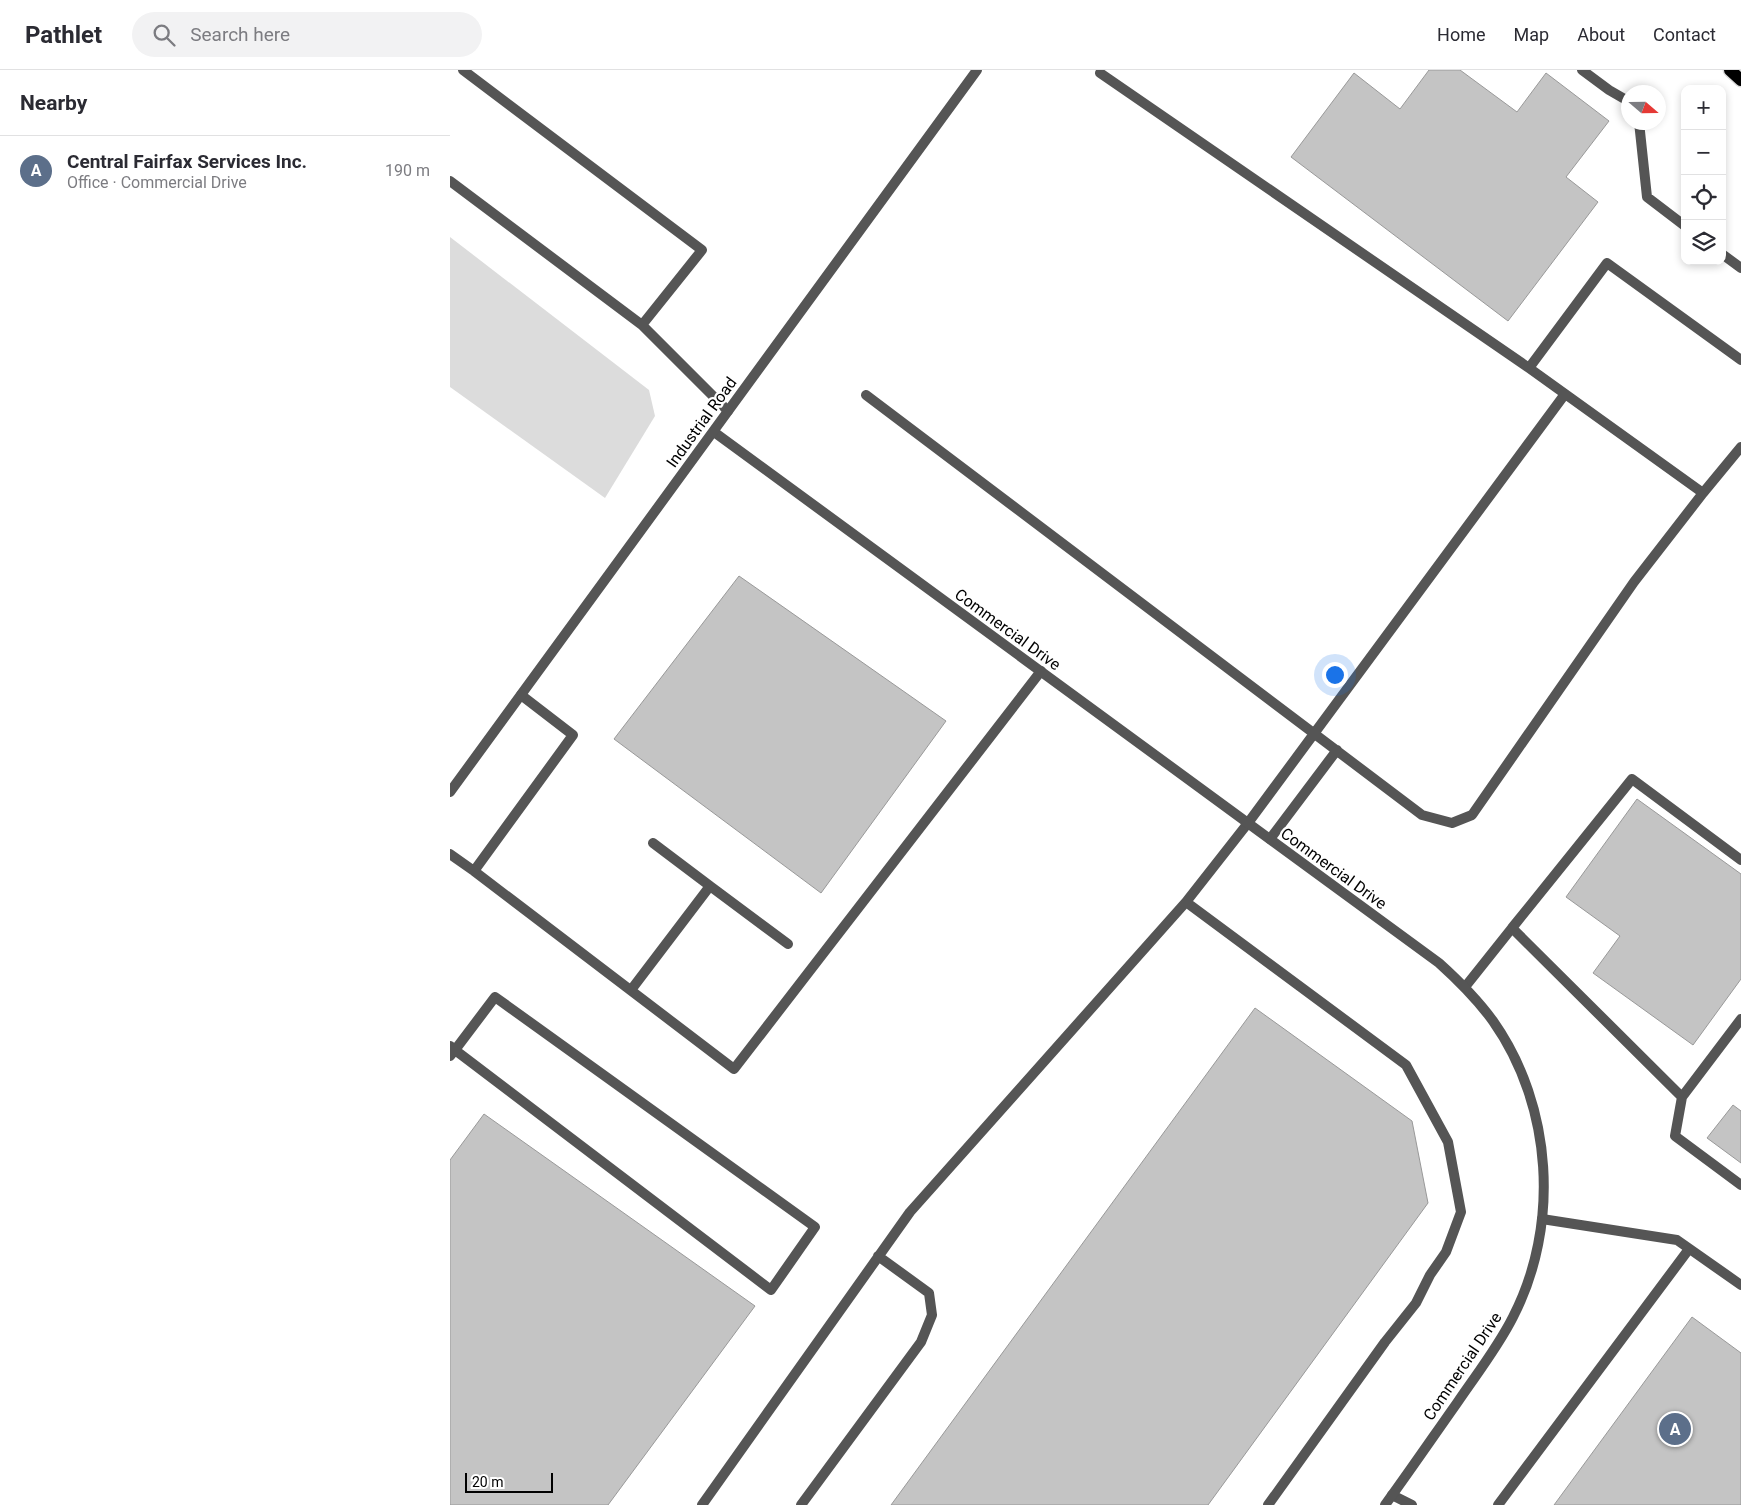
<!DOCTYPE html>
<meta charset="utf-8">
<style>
:root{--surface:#fff;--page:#f2f2f3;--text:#2b2b33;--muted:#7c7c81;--line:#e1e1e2;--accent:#000}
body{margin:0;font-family:Roboto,sans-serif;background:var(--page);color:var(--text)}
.controls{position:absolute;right:15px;top:15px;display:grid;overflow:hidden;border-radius:10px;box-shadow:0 2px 8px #0003}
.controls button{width:45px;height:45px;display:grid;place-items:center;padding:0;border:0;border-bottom:1px solid var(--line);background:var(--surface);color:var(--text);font:25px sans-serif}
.compass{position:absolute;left:1171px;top:15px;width:45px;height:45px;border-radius:50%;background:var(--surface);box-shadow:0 2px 8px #0003;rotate:110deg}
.scale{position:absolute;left:15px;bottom:12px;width:88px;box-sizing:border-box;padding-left:5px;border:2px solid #000;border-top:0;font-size:14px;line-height:18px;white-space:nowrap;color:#000;-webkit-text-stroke:4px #fff;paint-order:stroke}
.you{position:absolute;left:884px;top:604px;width:18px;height:18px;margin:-12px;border:4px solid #fff;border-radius:50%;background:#1a73e8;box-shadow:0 0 0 8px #1a73e833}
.badge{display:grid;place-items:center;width:32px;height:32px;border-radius:50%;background:var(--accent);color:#fff;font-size:16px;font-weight:700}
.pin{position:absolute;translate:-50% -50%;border:2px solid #fff;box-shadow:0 1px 5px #0006}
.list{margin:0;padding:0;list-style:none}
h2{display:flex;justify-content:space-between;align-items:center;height:65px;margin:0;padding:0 20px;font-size:21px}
h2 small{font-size:16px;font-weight:400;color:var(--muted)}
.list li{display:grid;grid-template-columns:32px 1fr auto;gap:15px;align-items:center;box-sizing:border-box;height:70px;padding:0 20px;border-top:1px solid var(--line)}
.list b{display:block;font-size:19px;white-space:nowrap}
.list p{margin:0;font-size:16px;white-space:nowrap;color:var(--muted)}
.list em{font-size:16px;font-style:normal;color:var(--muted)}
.icon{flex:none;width:28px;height:28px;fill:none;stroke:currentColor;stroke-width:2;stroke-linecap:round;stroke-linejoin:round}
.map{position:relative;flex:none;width:1291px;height:1435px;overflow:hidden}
header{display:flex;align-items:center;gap:30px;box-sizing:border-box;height:70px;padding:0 25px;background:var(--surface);border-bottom:1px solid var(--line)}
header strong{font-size:24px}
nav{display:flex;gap:28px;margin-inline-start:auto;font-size:18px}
.search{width:350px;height:45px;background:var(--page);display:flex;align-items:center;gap:12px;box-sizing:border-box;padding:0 18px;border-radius:28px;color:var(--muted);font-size:19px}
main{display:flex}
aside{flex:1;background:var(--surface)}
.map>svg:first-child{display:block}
.green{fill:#dcdcdc}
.building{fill:#c4c4c4;stroke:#999}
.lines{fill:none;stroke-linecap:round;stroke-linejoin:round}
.primary-casing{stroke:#dbdbdb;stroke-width:15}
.service{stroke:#555;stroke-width:10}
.minor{stroke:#555;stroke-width:10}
.tertiary{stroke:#555;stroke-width:10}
.primary{stroke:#000;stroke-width:12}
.labels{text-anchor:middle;stroke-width:4.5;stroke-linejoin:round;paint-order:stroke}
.street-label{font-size:16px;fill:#000;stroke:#fff}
</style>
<header>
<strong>Pathlet</strong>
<div class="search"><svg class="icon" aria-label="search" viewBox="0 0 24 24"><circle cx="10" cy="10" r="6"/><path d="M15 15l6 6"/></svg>Search here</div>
<nav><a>Home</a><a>Map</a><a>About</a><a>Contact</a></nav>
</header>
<main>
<aside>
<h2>Nearby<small></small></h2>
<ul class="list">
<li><span class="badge" style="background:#5c6f8a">A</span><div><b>Central Fairfax Services Inc.</b><p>Office · Commercial Drive</p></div><em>190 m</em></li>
</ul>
</aside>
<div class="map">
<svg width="1291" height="1435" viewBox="0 0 1291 1435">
<rect width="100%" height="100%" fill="#fff"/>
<path class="green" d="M0 167 199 320 205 346 155 428 0 317Z"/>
<path class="building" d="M979 0H1010L1067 42 1096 3 1159 51 1116 107 1148 132 1058 251 841 87 904 3 950 39Z
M289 506 496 651 371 823 164 669Z
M1187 729 1291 804V909L1243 975 1143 903 1170 866 1116 827Z
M805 938 962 1051 978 1133 758 1435H441Z
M1283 1035 1291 1041V1093L1257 1068Z
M34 1044 305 1236 158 1435H0V1090Z
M1242 1247 1291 1283V1435H1104Z"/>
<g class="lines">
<g class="primary-casing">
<path id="primary" d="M1280 0 1291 10"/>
</g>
<path class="service" d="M13 0 252 180 192 255
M1132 0 1159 20 1178 31
M650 3 1079 298
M1189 52 1197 127 1235 156
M0 111 192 255 278 341
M1272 184 1291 198
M1291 290 1157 193 1079 298 1253 423 1291 377
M416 325 972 745 1002 753 1022 745 1184 512 1253 423
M820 769 887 680
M203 773 260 816
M0 784 24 801 284 999 591 601
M24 801 123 665 71 625
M736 832 956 995 998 1072 1011 1142 996 1182 980 1205 966 1233 935 1272 818 1435
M1015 917 1062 858
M181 920 260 816 338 874
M1291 949 1232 1027 1225 1066 1291 1115
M0 976 5 980 321 1220 365 1157 45 927 5 980 0 986
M1232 1027 1062 858 1182 709 1291 790
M1092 1149 1227 1170 1291 1215
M942 1425 962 1435
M252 1435 460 1142 736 832 798 753 1115 324
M351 1435 471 1272 482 1245 479 1223 428 1186
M1048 1435 1239 1179"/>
<path class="minor" d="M264 362 989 893C1009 911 1027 929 1043 951 1103 1036 1110 1156 1063 1247 1048 1277 1026 1305 1007 1333 983 1367 959 1402 935 1435"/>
<path class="tertiary" d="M0 722 527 0"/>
<use href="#primary" class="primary"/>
</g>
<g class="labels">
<g class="street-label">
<text transform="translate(251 352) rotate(-54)" y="6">Industrial Road</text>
<text transform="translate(558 559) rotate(36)" y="6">Commercial Drive</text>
<text transform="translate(884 798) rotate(36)" y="6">Commercial Drive</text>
<text transform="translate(1012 1296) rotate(-56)" y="6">Commercial Drive</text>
</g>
</g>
</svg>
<div class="controls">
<button>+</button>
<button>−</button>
<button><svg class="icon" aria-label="locate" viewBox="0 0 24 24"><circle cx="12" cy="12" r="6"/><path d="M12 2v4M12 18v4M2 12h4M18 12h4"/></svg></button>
<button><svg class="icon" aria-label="layers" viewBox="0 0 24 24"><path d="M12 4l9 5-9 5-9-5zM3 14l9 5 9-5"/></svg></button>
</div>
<svg class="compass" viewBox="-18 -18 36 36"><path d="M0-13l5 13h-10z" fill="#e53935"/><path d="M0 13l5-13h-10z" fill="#7c7c81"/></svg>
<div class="scale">20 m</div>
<div class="you"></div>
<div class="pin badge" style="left:1225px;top:1359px;background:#5c6f8a">A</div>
</div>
</main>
